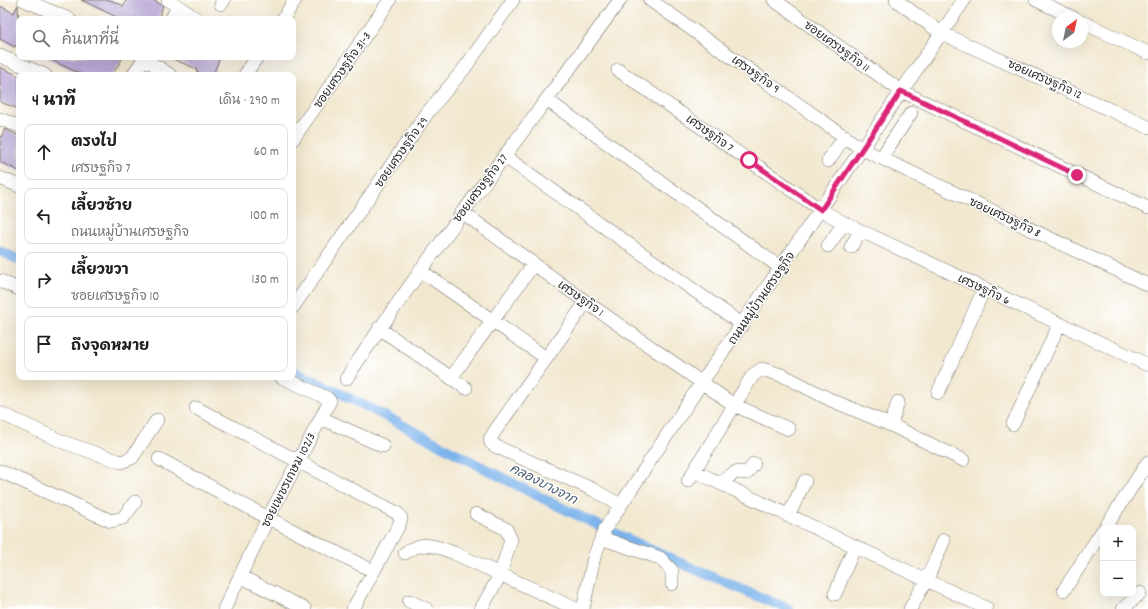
<!DOCTYPE html>
<html lang="th">
<meta charset="utf-8">
<style>
:root{--surface:#fff;--page:#f2f2f2;--text:#202124;--muted:#757577;--line:#e0e0e0}
body{margin:0;font-family:Dekko,"Playpen Sans Thai",sans-serif;background:var(--page);color:var(--text)}
.controls{position:absolute;right:12px;bottom:12px;display:grid;overflow:hidden;border-radius:8px;box-shadow:0 4px 16px #0002}
.controls button{width:36px;height:36px;display:grid;place-items:center;padding:0;border:0;border-bottom:1px solid var(--line);background:var(--surface);color:var(--text);font:20px sans-serif}
.compass{position:absolute;left:1052px;top:12px;width:36px;height:36px;border-radius:50%;background:var(--surface);box-shadow:0 4px 16px #0002;rotate:33deg}
.stop{position:absolute;width:12px;height:12px;margin:-9px;border:3px solid #db2777;border-radius:50%;background:#fff}
.stop.end{background:#db2777;border-color:#fff;box-shadow:0 1px 4px #0008}
.list{margin:0;padding:0;list-style:none}
h2{display:flex;justify-content:space-between;align-items:center;height:52px;margin:0;padding:0 16px;font-size:17px}
h2 small{font-size:13px;font-weight:400;color:var(--muted)}
.list li{display:grid;grid-template-columns:26px 1fr auto;gap:12px;align-items:center;box-sizing:border-box;height:56px;margin:0 8px 8px;padding:0 8px;border:1px solid var(--line);border-radius:8px}
.list b{display:block;font-size:15px;white-space:nowrap}
.list p{margin:0;font-size:13px;white-space:nowrap;color:var(--muted)}
.list em{font-size:13px;font-style:normal;color:var(--muted)}
.icon{flex:none;width:22px;height:22px;fill:none;stroke:currentColor;stroke-width:2;stroke-linecap:round;stroke-linejoin:round}
.map{position:relative;flex:none;width:1148px;height:609px;overflow:hidden}
.search{position:absolute;background:var(--surface);box-shadow:0 4px 16px #0002;left:16px;top:16px;width:280px;height:44px;display:flex;align-items:center;gap:10px;box-sizing:border-box;padding:0 14px;border-radius:8px;color:var(--muted);font-size:15px}
.panel{position:absolute;background:var(--surface);box-shadow:0 4px 16px #0002;left:16px;top:72px;width:280px;height:308px;border-radius:8px}
.map>svg:first-child{display:block}
.lines{fill:none;stroke-linecap:round;stroke-linejoin:round}
.canal{stroke:#7bb3eb;stroke-width:10}
.building{fill:#b7a5d6}
.minor-casing{stroke:#716d65;stroke-width:14}
.minor{stroke:#fff;stroke-width:13}
.route{stroke:#db2777;stroke-width:5}
.labels{text-anchor:middle;stroke-width:3;stroke-linejoin:round;paint-order:stroke}
.street-label{font-size:12px;fill:#2b2b2b;stroke:#fff}
.water-label{font-size:13px;font-style:italic;fill:#475b6e;stroke:#fff}
</style>
<div class="map">
<svg width="1148" height="609" viewBox="0 0 1148 609">
<rect width="100%" height="100%" fill="#fff"/>
<filter id="ink" filterUnits="userSpaceOnUse"><feTurbulence type="fractalNoise" baseFrequency=".025" numOctaves="2"/><feDisplacementMap in="SourceGraphic" scale="8" xChannelSelector="R" yChannelSelector="G"/><feConvolveMatrix kernelMatrix="1 2 1 2 8 2 1 2 1" color-interpolation-filters="sRGB"/></filter>
<filter id="wash" filterUnits="userSpaceOnUse"><feTurbulence type="fractalNoise" baseFrequency=".012" numOctaves="4" result="noise"/><feDisplacementMap in="SourceGraphic" scale="16" xChannelSelector="R" yChannelSelector="G"/><feGaussianBlur stdDeviation="0.9" result="paint"/><feColorMatrix in="noise" values="0 0 0 0 0 0 0 0 0 0 0 0 0 0 0 0 0 1.4 0 .05"/><feComposite in="paint" operator="in"/></filter>
<g filter="url(#wash)">
<rect width="100%" height="100%" fill="#f2e8d0"/>
<g class="lines">
<path class="canal" d="M0 251 19 260
M293 371C380 410 461 458 546 500 625 539 707 576 789 609"/>
</g>
<g id="blocks">
<path class="building" d="M81 0H110L124 6 126 0H153L163 6 158 19H121Z
M18 5 19 40 15 47 0 39V6L14 13Z
M45 57H118L122 59 112 75H83Z
M168 57H220L213 75H205L196 71 197 69Z
M0 67 19 76V109L0 102Z
M5 129 19 136V171L0 162V139Z"/>
</g>
</g>
<g filter="url(#ink)">
<use href="#blocks" fill-opacity="0" stroke="#716d65" stroke-width="1"/>
<g class="lines">
<g class="minor-casing">
<path id="minor" d="M24 0 69 19
M168 0 197 19
M650 0 862 149 1148 285
M774 0 901 91 1148 208
M896 0 941 33 1148 127
M1036 0 1074 18
M221 4 224 0
M171 19 179 7
M283 19 295 0
M1082 22 1148 53
M0 56 45 75
M142 57 170 75
M618 70 821 210 844 223 1148 365
M133 75 145 57
M245 75 257 57
M547 100 781 268
M0 119 19 126
M293 139 390 0
M504 156 743 325
M881 158 911 113
M828 161 845 136
M0 178 19 186
M462 212 586 302 734 405 789 429
M828 246 844 223
M851 247 860 231
M420 270 546 358
M0 281 19 289
M586 302 497 428 490 439 491 443 495 446 594 490 620 505
M293 307 428 112 464 69 513 0
M379 328 466 388
M451 378 533 265
M346 379C432 249 528 126 620 0
M938 393 984 289
M196 408 397 513 401 518 399 525 353 609
M0 413 63 442 121 462 132 458 157 420
M321 418 383 446
M1013 424 1059 325
M891 425 898 402
M159 459 268 518 373 571
M0 471 111 521 123 518 135 502
M694 471 748 383 753 375 762 369 784 376 831 400 891 425 963 460
M688 481 694 471 986 608
M720 482 736 472 747 473 754 464
M476 514 506 529 511 540 500 575 481 609
M788 516 805 481
M1105 528 1148 462
M601 538 660 558 672 571V584
M405 553C423 540 435 546 454 553L576 609
M240 576 305 609
M1064 590 1103 530
M835 594 855 546
M409 601 426 609
M224 609 268 518 330 401 327 398 281 377
M583 609 594 557 605 529 702 382 964 0
M910 609 927 579 944 540
M1123 609 1140 593"/>
</g>
<use href="#minor" class="minor"/>
</g>
</g>
<g class="lines" filter="url(#ink)">
<path class="route" d="M749 160 821 210 901 91 1077 175"/>
</g>
<g class="labels">
<g class="street-label">
<text transform="translate(837 46) rotate(36)" y="4">ซอยเศรษฐกิจ 11</text>
<text transform="translate(342 70) rotate(-55)" y="4">ซอยเศรษฐกิจ 31-3</text>
<text transform="translate(756 74) rotate(35)" y="4">เศรษฐกิจ 9</text>
<text transform="translate(1045 79) rotate(24)" y="4">ซอยเศรษฐกิจ 12</text>
<text transform="translate(710 133) rotate(35)" y="4">เศรษฐกิจ 7</text>
<text transform="translate(401 152) rotate(-55)" y="4">ซอยเศรษฐกิจ 29</text>
<text transform="translate(480 188) rotate(-53)" y="4">ซอยเศรษฐกิจ 27</text>
<text transform="translate(1005 217) rotate(25)" y="4">ซอยเศรษฐกิจ 8</text>
<text transform="translate(984 289) rotate(25)" y="4">เศรษฐกิจ 6</text>
<text transform="translate(581 298) rotate(35)" y="4">เศรษฐกิจ 1</text>
<text transform="translate(761 298) rotate(-56)" y="4">ถนนหมู่บ้านเศรษฐกิจ</text>
<text transform="translate(288 480) rotate(-63)" y="4">ซอยเพชรเกษม 102/3</text>
</g>
<g class="water-label">
<text transform="translate(544 483) rotate(27)" y="5">คลองบางจาก</text>
</g>
</g>
</svg>
<div class="controls">
<button>+</button>
<button>−</button>
</div>
<svg class="compass" viewBox="-18 -18 36 36"><path d="M0-13l5 13h-10z" fill="#e53935"/><path d="M0 13l5-13h-10z" fill="#757577"/></svg>
<div class="stop" style="left:749px;top:160px"></div>
<div class="stop end" style="left:1077px;top:175px"></div>
<div class="search"><svg class="icon" aria-label="search" viewBox="0 0 24 24"><circle cx="10" cy="10" r="6"/><path d="M15 15l6 6"/></svg>ค้นหาที่นี่</div>
<section class="panel">
<h2>4 นาที<small>เดิน · 290 m</small></h2>
<ul class="list">
<li><svg class="icon" aria-label="ahead" viewBox="0 0 24 24"><path d="M12 20V5M6 11l6-6 6 6"/></svg><div><b>ตรงไป</b><p>เศรษฐกิจ 7</p></div><em>60 m</em></li>
<li><svg class="icon" aria-label="left" viewBox="0 0 24 24"><path d="M17 20v-9H6M10 6l-5 5 5 5"/></svg><div><b>เลี้ยวซ้าย</b><p>ถนนหมู่บ้านเศรษฐกิจ</p></div><em>100 m</em></li>
<li><svg class="icon" aria-label="right" viewBox="0 0 24 24"><path d="M7 20v-9h11M14 6l5 5-5 5"/></svg><div><b>เลี้ยวขวา</b><p>ซอยเศรษฐกิจ 10</p></div><em>130 m</em></li>
<li><svg class="icon" aria-label="arrive" viewBox="0 0 24 24"><path d="M6 21V4h12l-3 4 3 4H6"/></svg><div><b>ถึงจุดหมาย</b></div></li>
</ul>
</section>
</div>
